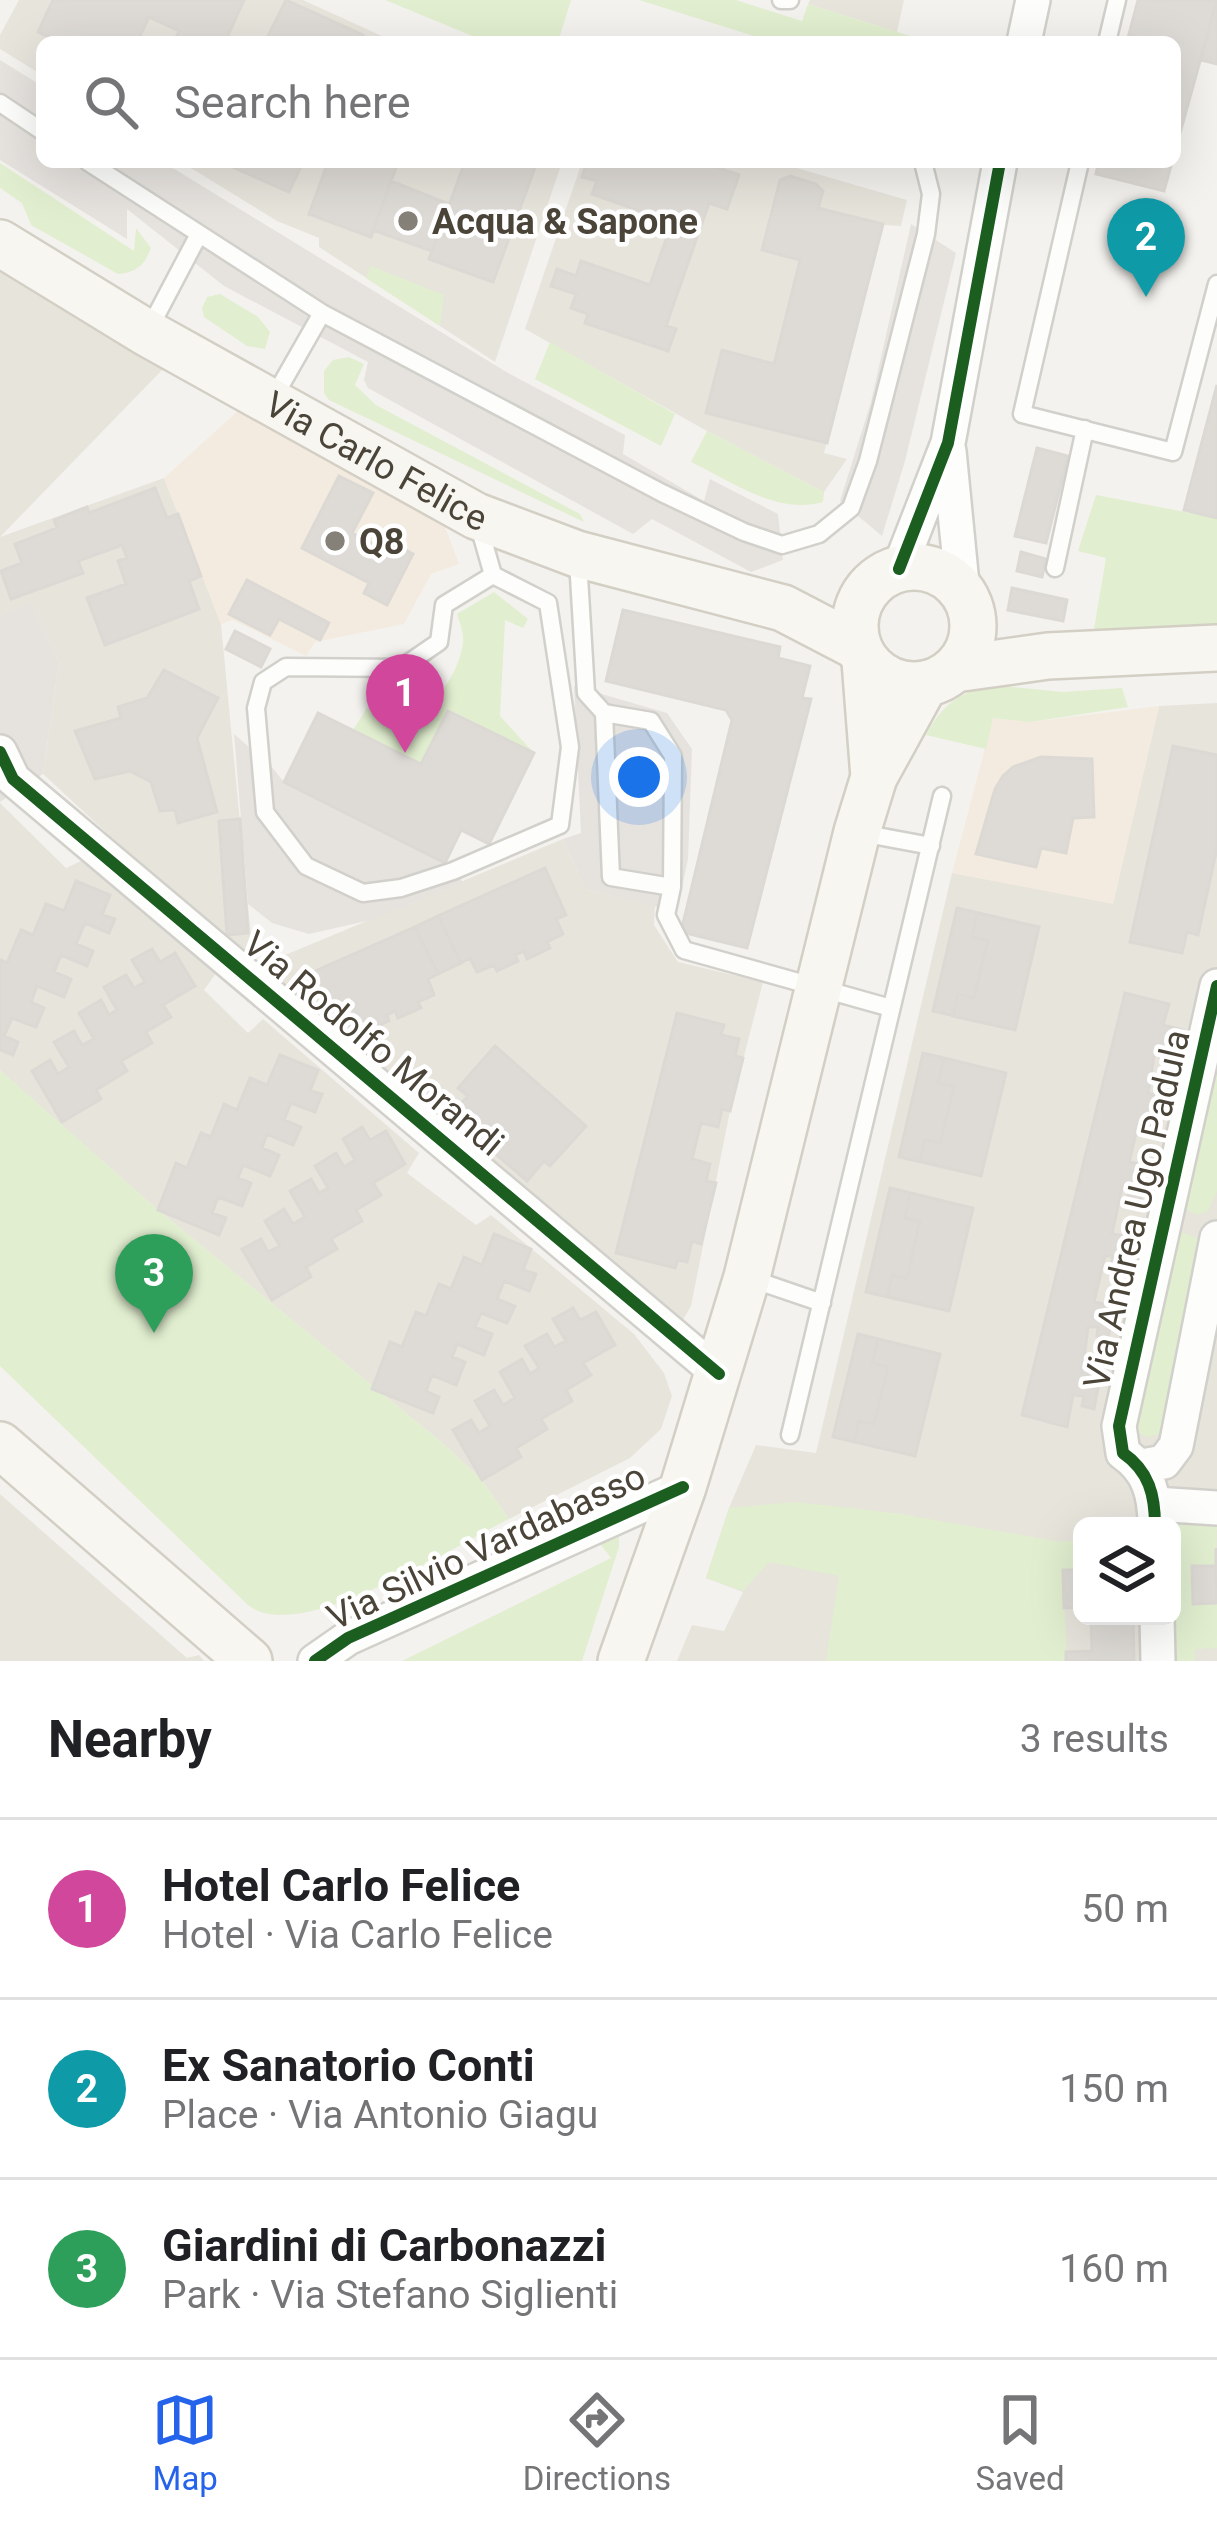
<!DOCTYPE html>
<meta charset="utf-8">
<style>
:root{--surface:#fff;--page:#f2f2f2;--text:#202124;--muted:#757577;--line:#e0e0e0;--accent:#2563eb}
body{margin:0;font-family:Roboto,sans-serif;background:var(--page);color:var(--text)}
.controls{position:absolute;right:36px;bottom:36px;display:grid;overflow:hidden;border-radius:18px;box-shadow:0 12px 48px #0002}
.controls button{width:108px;height:108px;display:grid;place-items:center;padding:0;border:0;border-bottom:3px solid var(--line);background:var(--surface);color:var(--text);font:60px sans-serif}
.you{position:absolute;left:639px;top:777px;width:42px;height:42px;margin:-30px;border:9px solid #fff;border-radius:50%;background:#1a73e8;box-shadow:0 0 0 18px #1a73e833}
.badge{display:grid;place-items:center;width:78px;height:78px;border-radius:50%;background:var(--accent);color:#fff;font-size:39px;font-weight:700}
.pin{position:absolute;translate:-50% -99px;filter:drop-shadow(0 3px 6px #0008)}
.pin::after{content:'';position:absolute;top:63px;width:42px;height:36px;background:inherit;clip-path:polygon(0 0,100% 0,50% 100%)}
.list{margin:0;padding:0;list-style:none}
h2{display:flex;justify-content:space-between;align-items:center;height:156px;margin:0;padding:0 48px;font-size:51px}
h2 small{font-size:39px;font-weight:400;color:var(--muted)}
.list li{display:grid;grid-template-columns:78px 1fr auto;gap:36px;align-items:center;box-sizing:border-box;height:180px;padding:0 48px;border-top:3px solid var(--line)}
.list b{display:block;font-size:45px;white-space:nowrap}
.list p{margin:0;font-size:39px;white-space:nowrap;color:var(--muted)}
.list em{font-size:39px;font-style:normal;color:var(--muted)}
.icon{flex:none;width:66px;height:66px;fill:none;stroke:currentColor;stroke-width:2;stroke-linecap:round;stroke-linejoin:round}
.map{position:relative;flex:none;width:1217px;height:1661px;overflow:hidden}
.search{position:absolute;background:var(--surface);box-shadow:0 12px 48px #0002;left:36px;right:36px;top:36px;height:132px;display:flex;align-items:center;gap:30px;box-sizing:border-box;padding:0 42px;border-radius:18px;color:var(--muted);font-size:45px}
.sheet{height:696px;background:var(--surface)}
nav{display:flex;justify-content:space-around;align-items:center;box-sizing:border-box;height:168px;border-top:3px solid var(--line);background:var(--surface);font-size:33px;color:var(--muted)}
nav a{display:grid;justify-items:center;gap:6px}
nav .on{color:var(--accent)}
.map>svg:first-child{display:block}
.residential{fill:#e7e4dc;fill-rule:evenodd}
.commercial{fill:#f3ebdf}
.green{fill:#e1eecf}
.parking{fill:#e6e3df}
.building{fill:#dedbd6;stroke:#dcd9d4;stroke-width:3}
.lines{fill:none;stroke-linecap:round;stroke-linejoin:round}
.lane-casing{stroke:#d2d0cb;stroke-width:21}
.street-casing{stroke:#d2d0cb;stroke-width:38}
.secondary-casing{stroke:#d3cfc5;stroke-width:50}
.lane{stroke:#fdfdfc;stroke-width:16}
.street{stroke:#fdfdfc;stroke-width:33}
.secondary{stroke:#f7f6f1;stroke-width:45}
.cycleway-casing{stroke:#fff;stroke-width:20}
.cycleway{stroke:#1b5e20;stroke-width:12}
.poi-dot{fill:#868178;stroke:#fff;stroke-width:4.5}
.labels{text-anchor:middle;stroke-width:9;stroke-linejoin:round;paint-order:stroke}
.poi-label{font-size:36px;font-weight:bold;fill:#4b4439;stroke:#fff;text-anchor:start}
.street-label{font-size:36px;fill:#4b4439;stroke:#fff}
</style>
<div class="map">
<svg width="1217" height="1661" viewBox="0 0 1217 1661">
<rect width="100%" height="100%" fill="#f4f2ee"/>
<path class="residential" d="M19 0H303L395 42H42V75L0 49V35Z
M810 0H904L897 32 808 4Z
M181 162H562L495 362 319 247V238L277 221Z
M582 162H776L907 200 901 226 883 225 824 453 847 459 824 492 707 431 525 329Z
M0 261 163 369 0 537 164 478 221 624 254 968 563 839 585 889 655 906 654 925 678 962 763 982 730 1111 691 1306 683 1320 668 1317 254 969 43 774 59 662 30 604 0 615Z
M1217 703V1661H677L692 1625 724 1631 743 1592 706 1578 729 1508 756 1445 816 1453 952 873 1113 903 1159 706ZM1082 1526H1172V1616H1082Z
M0 803 66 868 81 861 219 969 204 990 248 1033 263 1019 419 1153 407 1173 476 1225 491 1215 634 1334 664 1373 672 1396 661 1429 630 1458 509 1519 482 1480 440 1441 158 1210 23 1091 0 1070Z
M0 1494 187 1658 199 1655 204 1661H0Z"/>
<path class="commercial" d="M241 408 438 508 459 564 431 574 404 624 315 642 306 656 233 620 221 624 164 478Z
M1159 706 1113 904 952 873 993 718 1030 722Z"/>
<path class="green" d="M385 0H571L558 42H487Z
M639 0H736L802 21 808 4 929 42H773Z
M0 163 134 251 136 228 151 248C144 266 137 272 118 274L31 225 22 203 0 188Z
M371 266 444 295 440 326 366 278Z
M220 294 258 317 270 332 265 349 247 346 204 317 202 308 207 297Z
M550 342 675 414 661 446 535 379Z
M349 357 364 364 355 385 376 405 580 514 584 522 329 400 324 393V371L333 360Z
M707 431 824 492 823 502C777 515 733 482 691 462Z
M1096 495 1217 518V630L1093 635 1106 558 1078 551Z
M494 592 528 619 523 628 505 620 500 716 534 753 448 711 421 764 353 730 367 708C412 739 457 686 463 643 464 633 460 624 457 614Z
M995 685 1062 692 1122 688 1128 707 1030 722 993 718 986 749 926 735C942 704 961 691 995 685Z
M1217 1025V1191L1208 1211 1197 1215 1181 1207Z
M0 1070 158 1210 440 1441 482 1480 509 1519C456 1545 298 1647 248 1605L0 1366Z
M1181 1232 1202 1240 1166 1423 1160 1434 1148 1437 1131 1430 1174 1239Z
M796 1502 895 1513 1061 1542 1082 1539V1570L1063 1571 1067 1661H826L839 1576 769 1562 743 1591 706 1578 729 1508Z
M1185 1519 1217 1521 1216 1566 1192 1567 1193 1603H1217V1648L1195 1649V1661H1170L1172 1532Z
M619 1534V1547L582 1661H402L611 1558 597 1540Z"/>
<path class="parking" d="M0 60 42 86V162H163L508 373 625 435 623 454 704 501 710 479 778 514 783 560 751 572 652 519 633 534 368 388 364 380 368 362 224 286 127 209V239L0 160Z
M911 224 956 253 905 461 882 536 840 501 871 402Z
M30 603 59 662 43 774 0 802V615Z
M574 686 667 713 692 749 688 859 677 912 585 889 563 839 581 833Z
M234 734 271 766 284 782 445 863 463 882 371 920 309 934 272 923 248 904Z"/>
<path class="building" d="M53 0H244L225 42H174L179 31 149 17 137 42H60L38 32Z
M286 0 363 35 360 42H265Z
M1138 0H1217L1175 151V42H1127Z
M1216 2H1217V64L1201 60Z
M221 162H303L289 192Z
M328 162H398L371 237 309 214Z
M465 162H537L493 282 429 259Z
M587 162H702L739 175 727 209 709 203 666 326 676 329 668 351 585 323 588 314 571 308 576 294 551 286 557 269 576 276 581 261 650 285 672 222 592 194 597 181 582 177Z
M1099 162H1172L1164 191 1096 174Z
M790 176 816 184 823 191 818 208 883 224 827 443 706 413 722 350 774 364 800 260 762 250 780 180Z
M391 181 449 204 432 251 373 230Z
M1217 385V518L1184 510Z
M1037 448 1068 456 1046 543 1015 536Z
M339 476 373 493 352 533 385 550 390 542 413 554 387 605 364 593 369 583 302 548Z
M155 488 167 518 178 514 201 576 189 581 199 609 105 645 87 598 126 584 118 561 127 558 122 545 78 561 83 573 11 599 1 571 22 563 15 544 57 528 54 520 87 507 89 513Z
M1021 552 1046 559 1042 577 1017 571Z
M247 580 329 623 320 640 279 619 270 635 229 614Z
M1012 588 1067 600 1063 621 1008 610Z
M623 610 780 647 778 658 810 666 802 698 811 699 747 948 681 932 732 720 726 710 606 681Z
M235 631 270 649 261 667 226 649Z
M164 670 218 698 197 738 217 812 178 823 175 810 160 811 151 782 130 771 95 779 75 731 121 718 118 707 147 698Z
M448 711 534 753 489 844 461 830 445 863 284 782 318 713 421 764Z
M1173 746 1217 755V848L1198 935 1187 932 1182 953 1130 942Z
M1041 757 1092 759 1094 817 1073 818 1066 853 1041 848 1036 867 976 854 995 789 1003 776 1013 767Z
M240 819 248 933 227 935 219 821Z
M545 868 566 915 556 919 563 934 547 942 550 948 527 959 524 951 515 955 518 961 497 971 494 965 477 972 470 958 461 963 438 916Z
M76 881 110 895 102 915 115 919 109 933 85 923 76 944 93 951 87 966 61 955 54 972 71 979 64 997 37 986 31 1002 44 1008 36 1027 12 1018 4 1036 18 1042 13 1055 0 1050V960L7 963 21 930 33 935 46 904 64 911Z
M957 908 1039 927 1015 1030 933 1011Z
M977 913 1039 927 1015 1030 953 1016 958 994 974 998 988 940 972 937Z
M438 916 461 963 438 974 415 927Z
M415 927 438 974 428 979 434 995 418 1002 421 1008 398 1018 395 1011 387 1015 389 1021 368 1030 366 1025 348 1032 342 1018 334 1021 313 972Z
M152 949 160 962 175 953 195 986 163 1005 171 1017 146 1032 152 1043 121 1061 127 1071 96 1090 101 1099 62 1122 32 1071 50 1060 58 1074 69 1067 54 1042 74 1031 82 1045 94 1039 79 1013 101 1000 109 1015 117 1010 104 987 126 975 134 988 145 982 132 960Z
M1125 993 1169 1004 1163 1025 1183 1030 1174 1060 1161 1059 1164 1050H1155L1148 1093 1165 1098 1158 1130 1145 1128 1148 1122 1139 1121 1129 1162 1148 1166 1140 1201 1127 1198 1130 1188 1122 1187 1112 1234 1132 1237 1124 1269 1111 1265 1113 1256H1105L1094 1302 1114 1306 1108 1338 1097 1336 1098 1327H1088L1082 1373 1100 1377 1094 1409 1082 1406 1084 1396 1073 1395 1067 1427 1022 1415Z
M677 1013 724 1025 721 1035 739 1039 735 1056 743 1058 730 1111 722 1109 718 1127 701 1123 692 1159 710 1164 706 1181 716 1183 701 1244 692 1241 687 1262 678 1260 675 1268 616 1253Z
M495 1046 586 1126 550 1166 544 1161 527 1181 451 1115 468 1096 458 1088Z
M923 1053 1006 1073 981 1176 899 1157Z
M280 1055 318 1070 310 1091 322 1094 315 1112 291 1103 284 1120 301 1127 293 1145 267 1134 262 1148 279 1155 270 1176 243 1165 238 1178 251 1183 242 1206 218 1197 212 1213 226 1218 219 1235 158 1210 176 1163 187 1168 201 1133 211 1137 224 1104 237 1110 250 1078 267 1085Z
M944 1058 1006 1073 981 1176 920 1161 925 1140 940 1143 954 1086 938 1083Z
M362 1127 370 1140 386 1131 405 1164 373 1183 381 1195 356 1210 362 1221 331 1239 337 1249 306 1267 311 1277 272 1300 242 1249 261 1239 268 1252 280 1246 265 1221 284 1209 293 1224 305 1217 290 1191 311 1179 319 1193 328 1188 315 1166 336 1153 344 1167 355 1160 343 1139Z
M890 1188 973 1208 949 1311 866 1292Z
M910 1193 973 1208 949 1311 887 1296 892 1275 907 1278 920 1221 905 1218Z
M494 1234 531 1249 523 1270 536 1274 529 1291 504 1281 497 1299 515 1306 507 1323 481 1313 475 1327 492 1334 484 1355 457 1344 452 1357 465 1362 456 1385 432 1375 426 1391 439 1397 433 1413 372 1389 390 1342 402 1347 416 1312 426 1316 439 1284 451 1289 464 1257 482 1265Z
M573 1308 580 1320 596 1312 615 1345 583 1363 591 1375 566 1390 572 1401 541 1419 547 1429 516 1448 521 1457 482 1480 453 1430 471 1420 479 1433 490 1426 475 1401 494 1390 503 1405 515 1398 500 1372 522 1359 530 1374 539 1368 525 1346 547 1334 554 1347 566 1341 553 1319Z
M858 1334 940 1354 915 1456 833 1437Z
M878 1339 940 1354 915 1456 854 1442 859 1421 874 1424 888 1367 872 1363Z
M1216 1548 1217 1603 1193 1604 1192 1566H1216Z
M1063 1570H1082V1607L1064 1608Z
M1091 1616H1133L1134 1661H1066V1652L1092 1651Z"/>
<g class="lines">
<g class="lane-casing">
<path id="lane" d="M781 0H790
M1107 42 1117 0
M0 103 42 131
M88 162 322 313
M1080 162 1022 414 1173 452 1217 284
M148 331 198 236
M274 397 322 313 662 493 744 532 782 545 819 534 851 508 868 461 926 234 931 194 923 162
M479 526 493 575 548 603 570 747 560 825 453 871 401 888 363 893 306 866 265 812 256 708 263 682 286 667 401 668 439 642 444 605 493 575
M578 560 586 693 604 713 651 721 673 756 672 887 666 915 684 950 891 1008
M1055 568 1085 429
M604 713 611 877 672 887
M861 833 931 846
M749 1278 822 1303
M790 1435 942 796"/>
</g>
<g class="street-casing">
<path id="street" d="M1024 42 1033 0
M949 451 963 594
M899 569 948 443 1000 162
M0 752 13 779 719 1374
M1142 1466 1164 1462 1176 1446 1217 1238
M1155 1504 1217 1508
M1155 1526C1155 1495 1149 1471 1123 1453L1119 1426 1217 986
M1157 1616 1158 1661
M315 1661 348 1638 683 1487"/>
</g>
<g class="secondary-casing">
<g id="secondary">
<path id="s1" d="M0 243 147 333 476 516 577 554 783 608 858 647"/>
<circle cx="914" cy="626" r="59"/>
<path d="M865 661 874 777"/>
<path d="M955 669 1048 656 1217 648"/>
<path d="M0 1445 249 1661"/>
<path d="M621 1661 683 1487 747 1277 857 832 874 777 925 684"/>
</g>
</g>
<use href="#lane" class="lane"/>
<use href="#street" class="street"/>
<use href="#secondary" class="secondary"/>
<g class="cycleway-casing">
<path id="cycleway" d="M899 569 948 443 1000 162
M0 752 13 779 719 1374
M1155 1526C1155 1495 1149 1471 1123 1453L1119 1426 1217 986
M315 1661 348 1638 683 1487"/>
</g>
<use href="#cycleway" class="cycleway"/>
</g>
<g class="poi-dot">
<circle cx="408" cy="221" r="12"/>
<circle cx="335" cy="541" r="12"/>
</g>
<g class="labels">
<g class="poi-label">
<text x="432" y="234">Acqua &amp; Sapone</text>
<text x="359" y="554">Q8</text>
</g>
<g class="street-label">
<text dy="13" stroke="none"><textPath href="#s1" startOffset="435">Via Carlo Felice</textPath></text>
<text transform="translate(374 1043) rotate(40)" y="13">Via Rodolfo Morandi</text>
<text transform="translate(1136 1209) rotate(-77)" y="13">Via Andrea Ugo Padula</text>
<text transform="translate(486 1546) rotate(-25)" y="13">Via Silvio Vardabasso</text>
</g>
</g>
</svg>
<div class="controls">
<button><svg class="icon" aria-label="layers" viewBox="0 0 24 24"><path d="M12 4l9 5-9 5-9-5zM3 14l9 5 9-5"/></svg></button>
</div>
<div class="you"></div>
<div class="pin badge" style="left:405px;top:753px;background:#d1479c">1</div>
<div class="pin badge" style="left:1146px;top:297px;background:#0f9aa8">2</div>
<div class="pin badge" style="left:154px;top:1333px;background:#2e9e5b">3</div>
<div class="search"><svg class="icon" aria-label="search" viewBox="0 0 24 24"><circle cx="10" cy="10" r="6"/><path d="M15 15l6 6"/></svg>Search here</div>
</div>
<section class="sheet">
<h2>Nearby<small>3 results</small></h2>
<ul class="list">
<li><span class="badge" style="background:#d1479c">1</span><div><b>Hotel Carlo Felice</b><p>Hotel · Via Carlo Felice</p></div><em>50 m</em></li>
<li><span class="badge" style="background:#0f9aa8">2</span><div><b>Ex Sanatorio Conti</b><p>Place · Via Antonio Giagu</p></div><em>150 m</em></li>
<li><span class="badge" style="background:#2e9e5b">3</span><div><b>Giardini di Carbonazzi</b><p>Park · Via Stefano Siglienti</p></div><em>160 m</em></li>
</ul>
</section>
<nav>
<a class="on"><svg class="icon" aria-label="map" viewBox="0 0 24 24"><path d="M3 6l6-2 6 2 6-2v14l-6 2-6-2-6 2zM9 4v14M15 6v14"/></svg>Map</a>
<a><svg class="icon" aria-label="directions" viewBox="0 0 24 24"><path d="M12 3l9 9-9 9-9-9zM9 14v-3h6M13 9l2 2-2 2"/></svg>Directions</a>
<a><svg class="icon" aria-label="saved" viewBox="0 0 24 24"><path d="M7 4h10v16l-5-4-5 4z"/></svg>Saved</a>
</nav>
